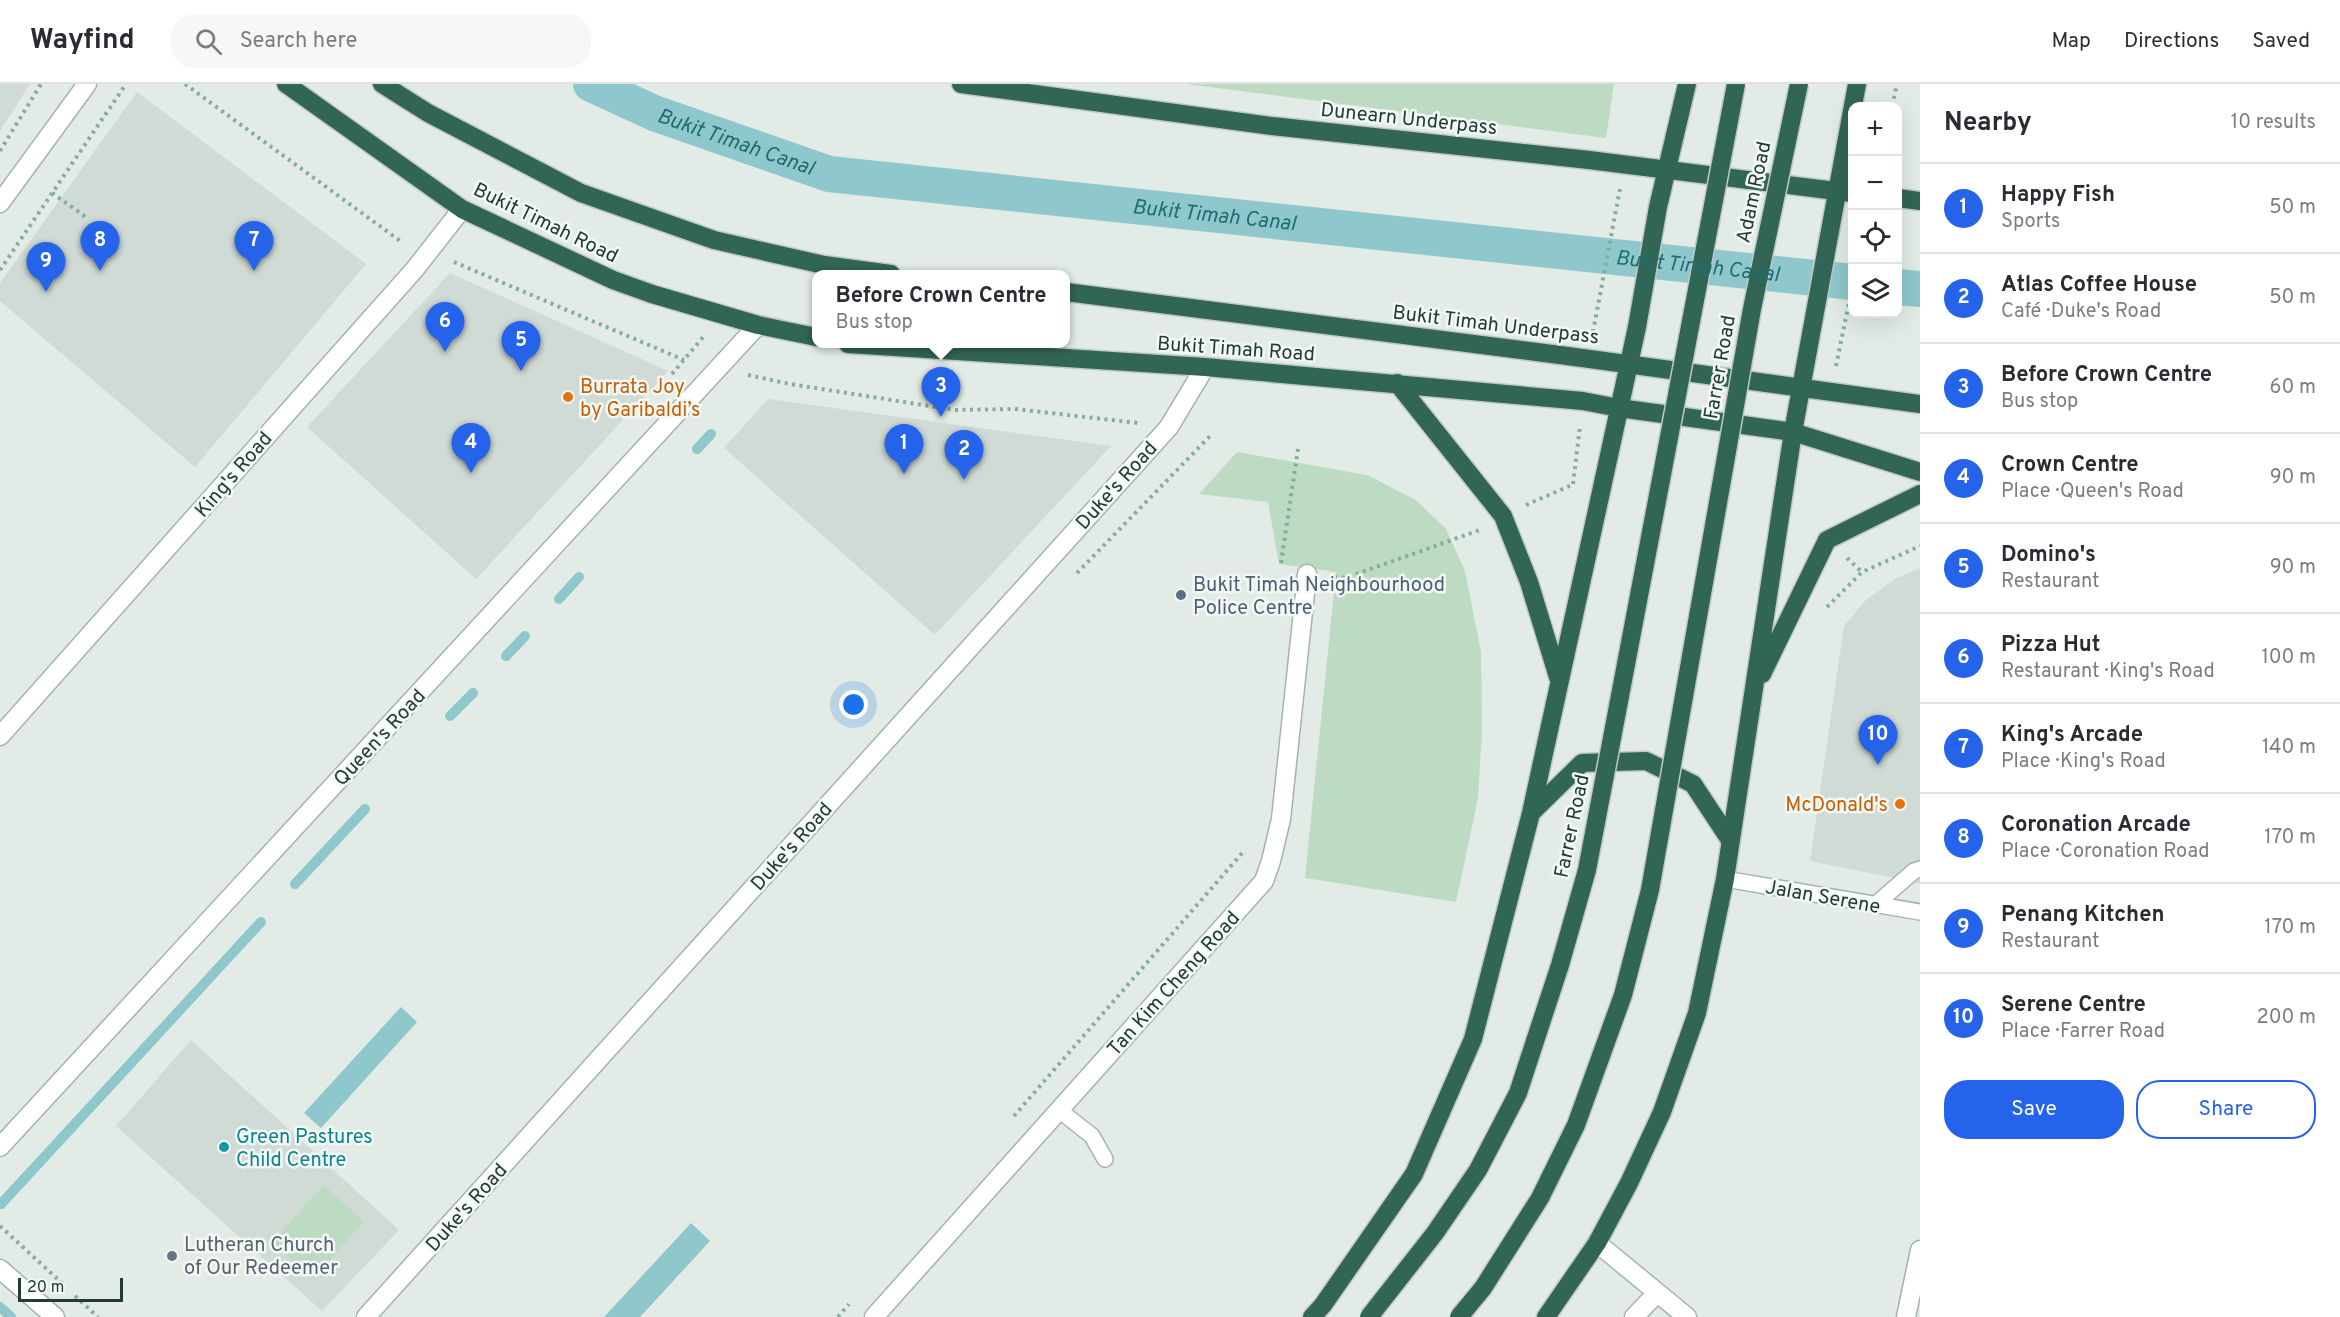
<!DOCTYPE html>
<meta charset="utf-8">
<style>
:root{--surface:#fff;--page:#f7f7f7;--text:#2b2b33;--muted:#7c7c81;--line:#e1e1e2;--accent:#2563eb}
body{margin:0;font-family:Overpass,sans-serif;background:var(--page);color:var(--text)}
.controls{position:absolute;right:18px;top:18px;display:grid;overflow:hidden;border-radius:12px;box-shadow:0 6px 24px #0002}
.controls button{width:54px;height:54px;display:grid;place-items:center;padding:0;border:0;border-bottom:2px solid var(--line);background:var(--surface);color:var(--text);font:30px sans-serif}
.scale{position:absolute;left:18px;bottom:15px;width:105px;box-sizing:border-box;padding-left:6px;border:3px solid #233b33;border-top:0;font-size:16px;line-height:21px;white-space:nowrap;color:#233b33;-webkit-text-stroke:4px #f2f8f5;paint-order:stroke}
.you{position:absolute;left:854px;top:621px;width:21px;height:21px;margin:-15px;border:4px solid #fff;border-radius:50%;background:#1a73e8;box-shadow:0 0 0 9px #1a73e833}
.badge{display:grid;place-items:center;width:39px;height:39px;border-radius:50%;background:var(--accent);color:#fff;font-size:20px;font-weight:700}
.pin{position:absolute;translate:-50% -50px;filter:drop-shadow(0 2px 3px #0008)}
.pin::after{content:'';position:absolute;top:32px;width:21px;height:18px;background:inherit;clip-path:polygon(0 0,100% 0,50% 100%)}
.popup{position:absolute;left:812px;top:186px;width:258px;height:78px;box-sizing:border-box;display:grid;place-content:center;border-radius:12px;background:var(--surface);filter:drop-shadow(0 2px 4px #0005);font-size:20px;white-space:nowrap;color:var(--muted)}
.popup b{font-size:22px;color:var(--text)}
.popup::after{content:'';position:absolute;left:50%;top:100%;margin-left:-12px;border:12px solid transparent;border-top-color:var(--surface)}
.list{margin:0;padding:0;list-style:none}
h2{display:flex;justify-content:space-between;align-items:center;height:78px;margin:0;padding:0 24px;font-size:26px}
h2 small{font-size:20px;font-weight:400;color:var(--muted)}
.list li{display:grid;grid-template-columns:39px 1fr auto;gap:18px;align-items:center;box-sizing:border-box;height:90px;padding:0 24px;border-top:2px solid var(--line)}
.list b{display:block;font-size:22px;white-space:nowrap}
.list p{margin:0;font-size:20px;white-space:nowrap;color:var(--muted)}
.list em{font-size:20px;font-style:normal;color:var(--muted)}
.actions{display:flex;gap:12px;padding:18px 24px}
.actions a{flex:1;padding:14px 0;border:2px solid var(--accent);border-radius:24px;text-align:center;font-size:21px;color:var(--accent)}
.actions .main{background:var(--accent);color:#fff}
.icon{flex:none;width:33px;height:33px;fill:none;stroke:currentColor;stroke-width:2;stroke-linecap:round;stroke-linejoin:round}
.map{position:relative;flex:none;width:1920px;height:1233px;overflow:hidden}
header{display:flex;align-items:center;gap:36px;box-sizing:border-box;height:84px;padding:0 30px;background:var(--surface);border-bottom:2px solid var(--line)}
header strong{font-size:28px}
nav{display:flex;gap:33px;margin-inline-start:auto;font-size:21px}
.search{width:420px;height:54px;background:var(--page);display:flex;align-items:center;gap:15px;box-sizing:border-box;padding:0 21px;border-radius:24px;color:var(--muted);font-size:22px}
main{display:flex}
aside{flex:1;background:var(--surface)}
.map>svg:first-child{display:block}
.built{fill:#d0dbd5}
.green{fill:#bcdbc2}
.water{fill:#8ec8cc}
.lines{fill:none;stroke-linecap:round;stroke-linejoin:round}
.stream{stroke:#8ec8cc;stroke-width:10}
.canal{stroke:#8ec8cc;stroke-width:36}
.lane-casing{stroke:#a5b3ad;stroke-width:18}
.street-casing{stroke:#a5b3ad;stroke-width:21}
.highway-casing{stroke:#c1c8c6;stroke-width:21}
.path{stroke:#85ad9d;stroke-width:4;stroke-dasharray:3 4.5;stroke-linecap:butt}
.lane{stroke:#fff;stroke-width:15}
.street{stroke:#fff;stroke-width:18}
.highway{stroke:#316556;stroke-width:18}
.highway-bridge-casing{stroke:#c1c8c6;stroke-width:21;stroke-linecap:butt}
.highway-bridge{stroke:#316556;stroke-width:18}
.food-dot{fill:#e8710a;stroke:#f2f8f5;stroke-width:2}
.service-dot{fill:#5c6f8a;stroke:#f2f8f5;stroke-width:2}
.culture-dot{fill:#0f9aa8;stroke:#f2f8f5;stroke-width:2}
.worship-dot{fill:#6b7280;stroke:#f2f8f5;stroke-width:2}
.labels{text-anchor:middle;stroke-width:5;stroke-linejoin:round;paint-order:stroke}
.street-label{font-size:20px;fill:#233b33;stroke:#f2f8f5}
.food-label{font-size:20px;fill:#c56008;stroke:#f2f8f5;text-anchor:start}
.service-label{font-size:20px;fill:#4e5e75;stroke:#f2f8f5;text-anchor:start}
.culture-label{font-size:20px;fill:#0d838f;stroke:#f2f8f5;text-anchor:start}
.worship-label{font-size:20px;fill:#5b616d;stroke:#f2f8f5;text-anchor:start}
.water-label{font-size:21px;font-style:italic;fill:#216b73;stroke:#f2f8f5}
</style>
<header>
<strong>Wayfind</strong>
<div class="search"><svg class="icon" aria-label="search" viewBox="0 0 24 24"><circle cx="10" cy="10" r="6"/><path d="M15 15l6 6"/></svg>Search here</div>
<nav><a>Map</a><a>Directions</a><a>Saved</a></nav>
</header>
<main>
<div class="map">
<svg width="1920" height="1233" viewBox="0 0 1920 1233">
<rect width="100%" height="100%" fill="#e2ebe6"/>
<path class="built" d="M0 0H30L0 47Z
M137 8 366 180 195 383 0 217V199Z
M450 189 668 287 476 495 307 343Z
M768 315 1111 362 935 551 724 364Z
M1920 484V799L1810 777 1844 542 1866 516 1895 495Z
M191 956 399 1146 322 1227 116 1042Z"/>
<path class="green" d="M1186 0H1614L1606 54Z
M1237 368 1367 391 1416 416 1446 445 1465 487 1481 568 1482 647 1478 714 1456 818 1305 794 1336 488 1279 480 1268 418 1199 410Z
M324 1101 364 1138 312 1195 272 1158Z"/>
<path class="water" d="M401 923 417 938 321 1044 304 1029Z
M691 1139 710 1157 640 1233H604Z"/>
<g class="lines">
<path class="stream" d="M697 365 711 350
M559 515 579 493
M506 572 525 552
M450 632 473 609
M295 800 365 725
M1 1120 261 838
M0 1223 11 1233"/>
<g class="canal">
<path id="s1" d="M591 0 654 29 829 90 1852 198"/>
<path d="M1898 203 1920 205"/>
</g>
<g class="lane-casing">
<path id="lane" d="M1725 795 1920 828
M1875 821 1914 787 1920 785
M1059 1026 1092 1052 1105 1075"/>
</g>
<g class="street-casing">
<path id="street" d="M0 119 87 0
M0 652 415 185 462 125
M0 1063 758 241
M1597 1159 1687 1233
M0 1185 55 1233
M366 1233 1169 343 1205 283
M874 1233 1264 797 1271 777 1281 735 1307 490
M1634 1233 1657 1209
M1906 1233 1920 1166"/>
</g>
<g class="highway-casing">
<path id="highway" d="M286 0 462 125 613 196 652 210 758 241 816 253
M382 0 428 29 581 109 714 156 824 181 891 190
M961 0 1272 42 1589 76 1852 109
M1898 114 1920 117
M1066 208 1560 271 1920 320
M848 260 1205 283 1583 317 1619 324 1793 348 1920 388
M1397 299 1503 432 1529 498 1558 593
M1762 590 1827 456 1920 410
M1531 729 1582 679 1646 677 1693 700 1730 756
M1312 1233 1323 1221 1414 1090 1473 955 1531 729 1637 243 1658 123 1687 0
M1546 1233 1597 1159 1629 1099 1662 1028 1697 929 1725 795 1793 348 1857 0"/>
</g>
<path class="path" d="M185 0 403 159
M1892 22 1897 0
M0 67 41 0
M52 109 86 133
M454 178 684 276
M0 186 126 0
M1593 248 1620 105
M1836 282 1852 204
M672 290 704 252
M748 291 790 300 955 326 1015 325 1138 339
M1573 400 1580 342
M1526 421 1574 400
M1847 474 1862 488
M1281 479 1298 365
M1077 489 1212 350
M1334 493 1345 494 1480 446
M1827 523 1862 488 1920 462
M1014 1032 1243 768 1246 769
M0 1142 63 1200
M75 1212 98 1233
M838 1233 849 1220"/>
<use href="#lane" class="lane"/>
<use href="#street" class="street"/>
<use href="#highway" class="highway"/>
<g class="highway-bridge-casing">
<path id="highway-bridge" d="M1369 1233 1435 1149 1478 1086 1518 1009 1560 881 1587 786 1736 0
M1459 1233 1483 1204 1540 1114 1576 1041 1623 911 1650 806 1752 225 1799 0"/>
</g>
<use href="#highway-bridge" class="highway-bridge"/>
</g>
<g class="food-dot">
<circle cx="568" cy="313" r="6"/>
<circle cx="1900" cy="720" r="6"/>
</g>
<circle class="service-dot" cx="1181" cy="511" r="6"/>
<circle class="culture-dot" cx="224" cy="1063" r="6"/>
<circle class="worship-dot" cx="172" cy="1172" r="6"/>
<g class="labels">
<g class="street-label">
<text transform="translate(1409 34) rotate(6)" y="7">Dunearn Underpass</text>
<text transform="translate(1753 108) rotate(-78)" y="7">Adam Road</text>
<text transform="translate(546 138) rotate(26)" y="7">Bukit Timah Road</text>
<text transform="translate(1496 240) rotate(7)" y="7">Bukit Timah Underpass</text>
<text transform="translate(1236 264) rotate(4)" y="7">Bukit Timah Road</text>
<text transform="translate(1719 283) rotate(-80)" y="7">Farrer Road</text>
<text transform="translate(233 390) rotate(-49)" y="7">King's Road</text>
<text transform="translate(1116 401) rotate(-48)" y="7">Duke's Road</text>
<text transform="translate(379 653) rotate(-47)" y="7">Queen's Road</text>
<text transform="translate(1571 742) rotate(-78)" y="7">Farrer Road</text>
<text transform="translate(791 762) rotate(-48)" y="7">Duke's Road</text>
<text transform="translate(1823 812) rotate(10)" y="7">Jalan Serene</text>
<text transform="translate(1173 899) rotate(-48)" y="7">Tan Kim Cheng Road</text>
<text transform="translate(466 1123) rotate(-48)" y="7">Duke's Road</text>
</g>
<g class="food-label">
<text x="580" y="309">Burrata Joy<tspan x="580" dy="23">by Garibaldi’s</tspan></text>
<text x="1888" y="727" text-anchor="end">McDonald's</text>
</g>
<g class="service-label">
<text x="1193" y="507">Bukit Timah Neighbourhood<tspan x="1193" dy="23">Police Centre</tspan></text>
</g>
<g class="culture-label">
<text x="236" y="1059">Green Pastures<tspan x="236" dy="23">Child Centre</tspan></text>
</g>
<g class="worship-label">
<text x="184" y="1167">Lutheran Church<tspan x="184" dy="23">of Our Redeemer</tspan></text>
</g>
<g class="water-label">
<text dy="7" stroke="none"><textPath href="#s1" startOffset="156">Bukit Timah Canal</textPath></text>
<text dy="7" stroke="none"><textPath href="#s1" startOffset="642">Bukit Timah Canal</textPath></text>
<text dy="7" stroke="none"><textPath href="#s1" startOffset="1128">Bukit Timah Canal</textPath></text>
</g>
</g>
</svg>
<div class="controls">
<button>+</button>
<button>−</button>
<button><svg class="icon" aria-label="locate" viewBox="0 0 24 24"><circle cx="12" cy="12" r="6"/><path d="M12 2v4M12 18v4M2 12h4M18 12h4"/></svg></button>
<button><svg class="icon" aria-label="layers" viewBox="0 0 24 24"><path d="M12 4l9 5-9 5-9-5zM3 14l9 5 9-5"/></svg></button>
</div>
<div class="scale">20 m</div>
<div class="you"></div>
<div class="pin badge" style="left:904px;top:390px">1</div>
<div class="pin badge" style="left:964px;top:396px">2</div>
<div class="pin badge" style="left:941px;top:333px">3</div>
<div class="popup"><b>Before Crown Centre</b>Bus stop</div>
<div class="pin badge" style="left:471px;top:389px">4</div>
<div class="pin badge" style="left:521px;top:287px">5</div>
<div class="pin badge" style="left:445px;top:268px">6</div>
<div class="pin badge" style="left:254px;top:187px">7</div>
<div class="pin badge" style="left:100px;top:187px">8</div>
<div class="pin badge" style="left:46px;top:208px">9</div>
<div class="pin badge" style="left:1878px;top:681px">10</div>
</div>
<aside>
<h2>Nearby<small>10 results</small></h2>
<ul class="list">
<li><span class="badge">1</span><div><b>Happy Fish</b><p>Sports</p></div><em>50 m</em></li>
<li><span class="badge">2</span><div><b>Atlas Coffee House</b><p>Café · Duke's Road</p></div><em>50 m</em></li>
<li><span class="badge">3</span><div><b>Before Crown Centre</b><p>Bus stop</p></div><em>60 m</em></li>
<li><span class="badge">4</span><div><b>Crown Centre</b><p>Place · Queen's Road</p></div><em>90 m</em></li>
<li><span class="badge">5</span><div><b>Domino's</b><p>Restaurant</p></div><em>90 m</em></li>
<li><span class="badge">6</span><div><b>Pizza Hut</b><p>Restaurant · King's Road</p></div><em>100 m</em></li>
<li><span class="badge">7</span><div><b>King's Arcade</b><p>Place · King's Road</p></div><em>140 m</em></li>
<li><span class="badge">8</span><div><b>Coronation Arcade</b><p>Place · Coronation Road</p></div><em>170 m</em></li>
<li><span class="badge">9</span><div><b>Penang Kitchen</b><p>Restaurant</p></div><em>170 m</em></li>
<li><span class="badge">10</span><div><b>Serene Centre</b><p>Place · Farrer Road</p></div><em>200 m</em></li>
</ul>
<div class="actions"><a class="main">Save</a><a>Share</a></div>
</aside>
</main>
